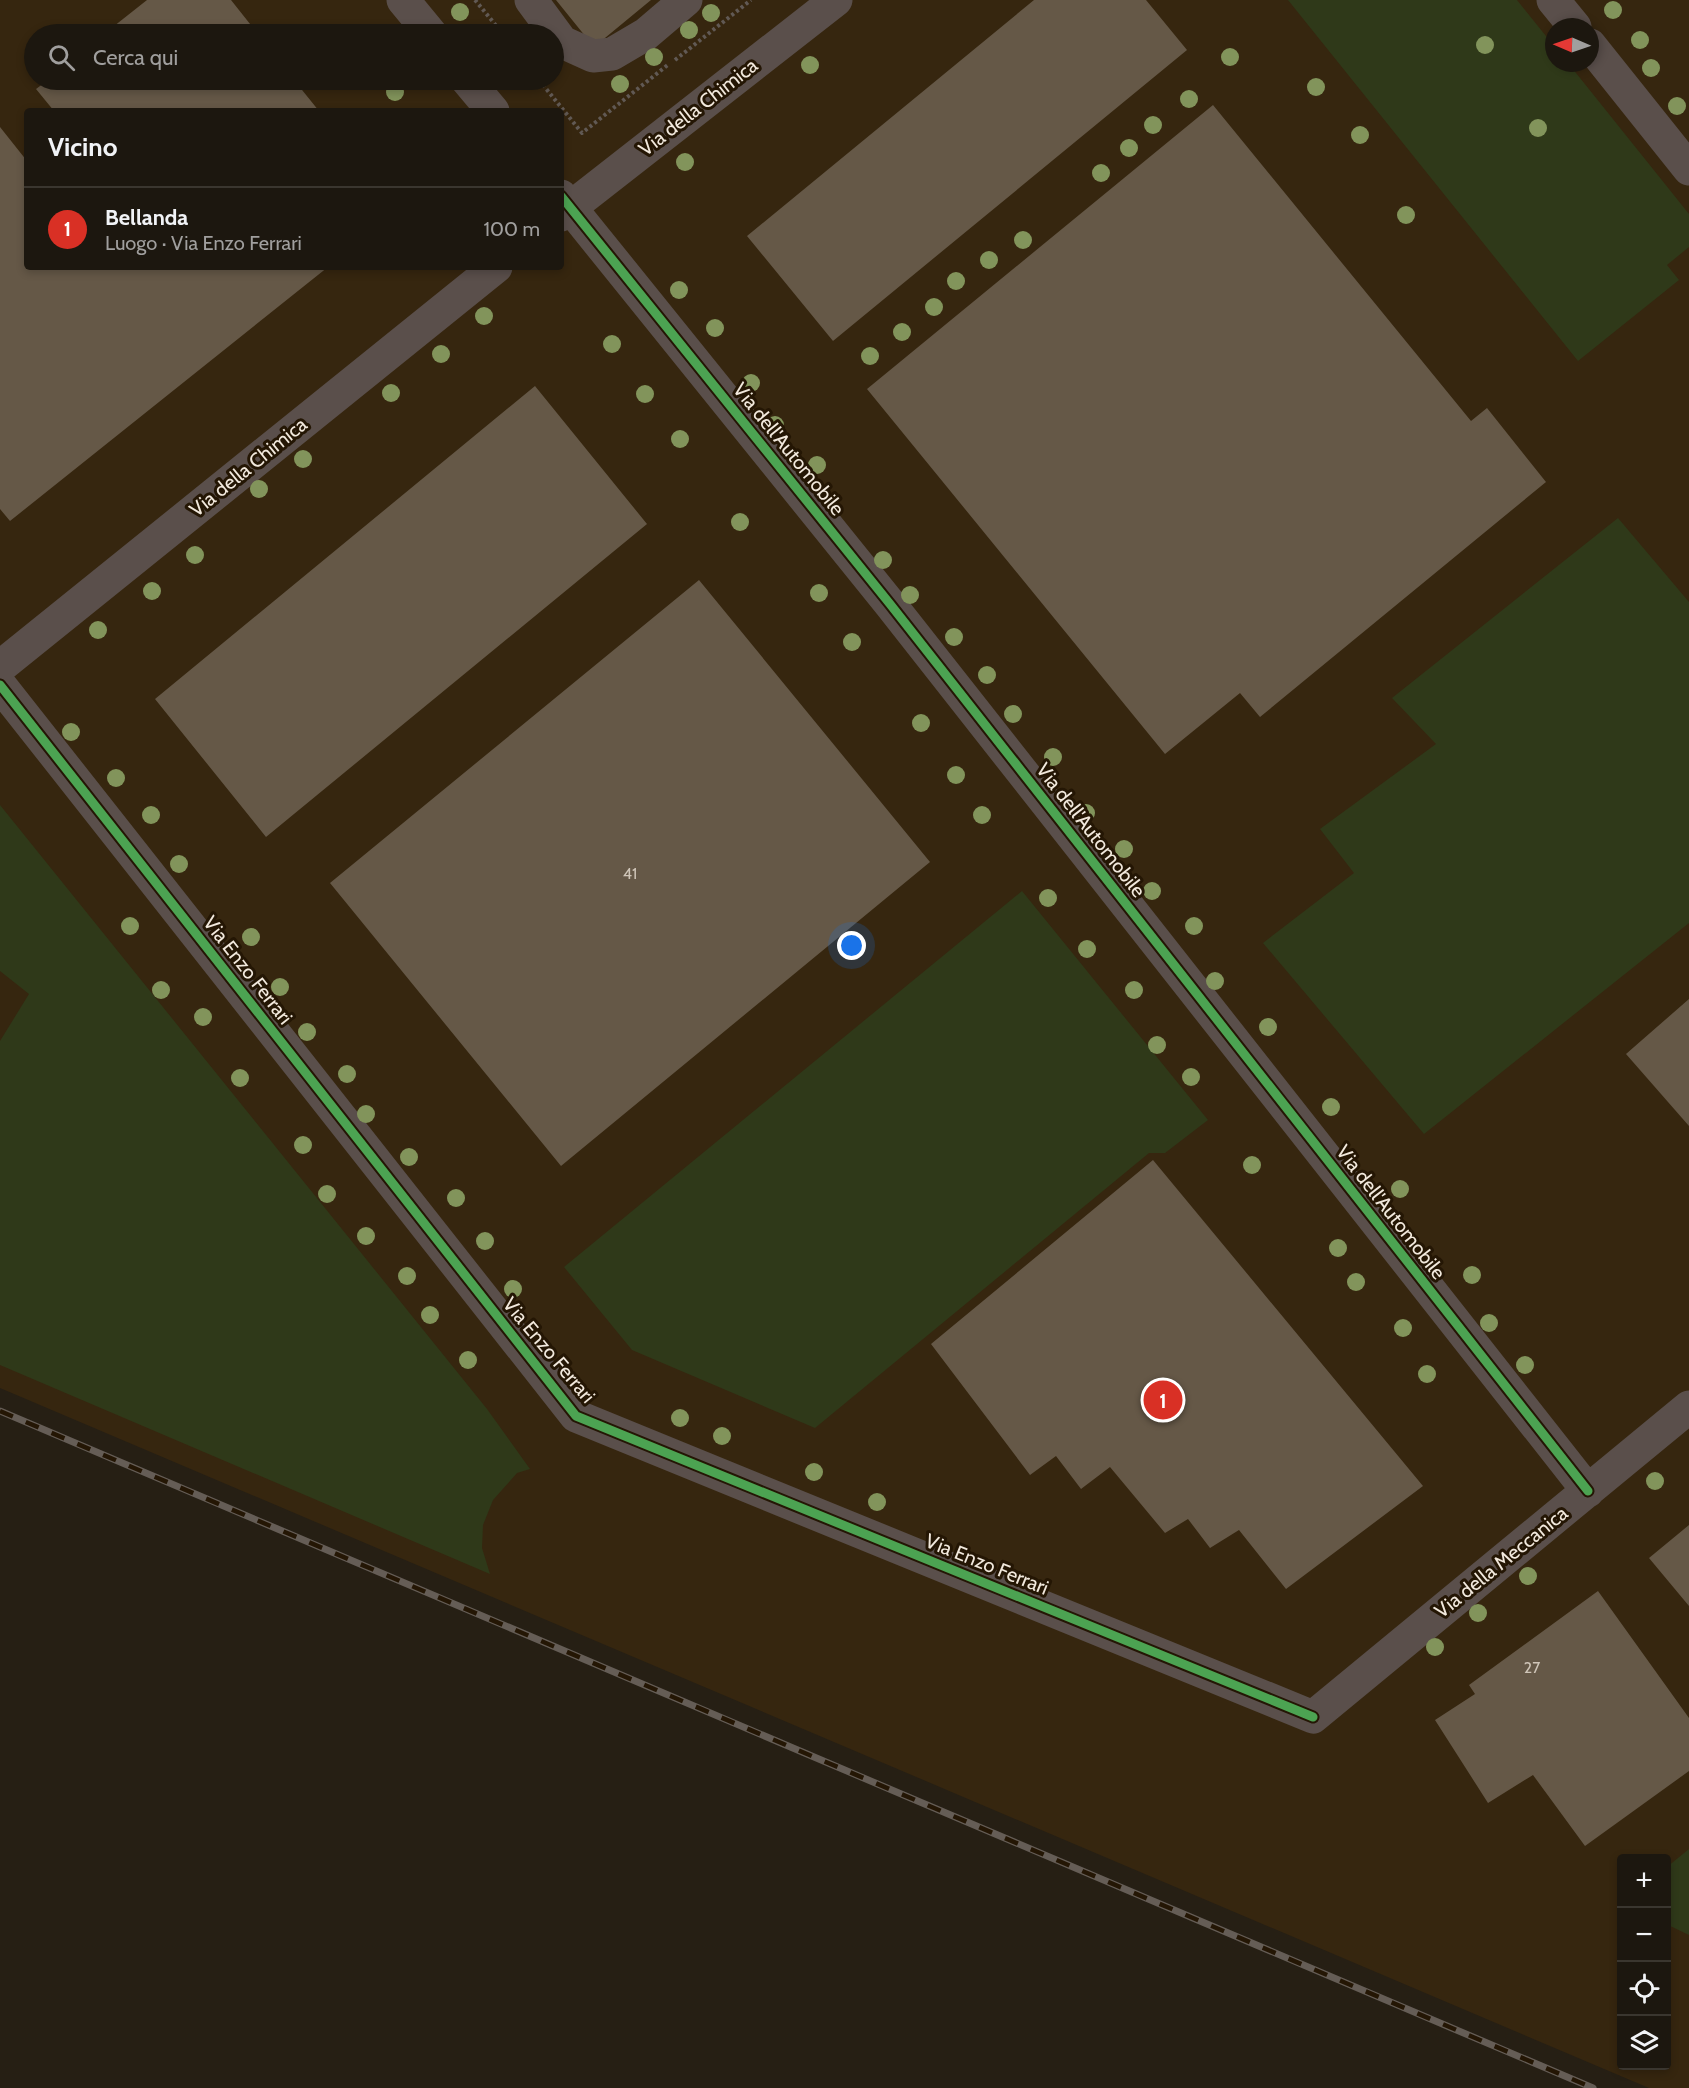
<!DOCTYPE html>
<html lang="it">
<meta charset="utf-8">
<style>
:root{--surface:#1c170f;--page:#252018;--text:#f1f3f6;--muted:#a09f9e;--line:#3a362f;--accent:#d93025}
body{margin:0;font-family:Cabin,sans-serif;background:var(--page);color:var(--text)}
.controls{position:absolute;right:18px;bottom:18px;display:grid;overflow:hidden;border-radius:6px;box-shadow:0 3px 9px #0003}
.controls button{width:54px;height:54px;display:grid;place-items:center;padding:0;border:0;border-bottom:2px solid var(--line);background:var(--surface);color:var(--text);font:30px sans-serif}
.compass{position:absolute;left:1545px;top:18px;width:54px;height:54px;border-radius:50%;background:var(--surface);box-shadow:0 3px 9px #0003;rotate:272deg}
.you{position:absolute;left:852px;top:946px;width:21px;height:21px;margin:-15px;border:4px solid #fff;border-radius:50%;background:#1a73e8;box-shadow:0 0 0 9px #1a73e833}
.badge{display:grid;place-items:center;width:39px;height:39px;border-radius:50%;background:var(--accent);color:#fff;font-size:20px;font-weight:700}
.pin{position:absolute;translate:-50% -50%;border:3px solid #fff;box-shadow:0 2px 6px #0006}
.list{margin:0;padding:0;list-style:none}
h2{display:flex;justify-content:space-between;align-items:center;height:78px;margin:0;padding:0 24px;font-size:26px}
h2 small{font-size:20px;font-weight:400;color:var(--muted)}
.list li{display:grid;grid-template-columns:39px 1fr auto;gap:18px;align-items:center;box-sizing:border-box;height:84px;padding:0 24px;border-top:2px solid var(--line)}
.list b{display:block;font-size:22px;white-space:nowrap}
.list p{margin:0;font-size:20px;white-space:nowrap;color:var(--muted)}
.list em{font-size:20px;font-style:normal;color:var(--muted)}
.icon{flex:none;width:33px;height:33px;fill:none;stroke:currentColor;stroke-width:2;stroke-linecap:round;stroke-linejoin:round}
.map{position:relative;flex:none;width:1689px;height:2088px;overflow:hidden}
.search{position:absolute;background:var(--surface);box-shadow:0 3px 9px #0003;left:24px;top:24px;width:540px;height:66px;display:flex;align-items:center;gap:15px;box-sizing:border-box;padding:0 21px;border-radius:33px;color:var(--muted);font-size:22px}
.panel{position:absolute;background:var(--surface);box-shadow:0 3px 9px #0003;left:24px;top:108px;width:540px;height:162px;border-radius:6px}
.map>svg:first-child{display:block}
.built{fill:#36260f;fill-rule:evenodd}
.green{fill:#2f3919}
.building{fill:#655847}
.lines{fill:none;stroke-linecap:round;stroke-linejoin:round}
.path{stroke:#615954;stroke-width:4;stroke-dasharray:3 3;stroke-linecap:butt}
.minor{stroke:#5a4f4b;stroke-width:33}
.rail-casing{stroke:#655d56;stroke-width:7}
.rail{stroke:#241604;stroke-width:4.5;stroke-dasharray:14;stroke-linecap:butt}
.cycleway-casing{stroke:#241604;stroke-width:13}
.cycleway{stroke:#4ca352;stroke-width:9}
.tree{fill:#82945b}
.labels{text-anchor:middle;stroke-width:6;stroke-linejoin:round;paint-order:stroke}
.number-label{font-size:16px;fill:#cfc5b8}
.street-label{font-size:20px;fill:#f2e9dd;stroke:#241604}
</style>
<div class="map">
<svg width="1689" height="2088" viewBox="0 0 1689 2088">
<rect width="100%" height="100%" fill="#261f14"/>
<path class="built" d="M0 0H1689V2088H1649L0 1388ZM1554 27H1590V63H1554ZM34 34H554V80H34ZM27 111H561V267H27ZM1622 1858H1666V2066H1622Z"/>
<path class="green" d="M1288 0H1517L1554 46V63H1568L1689 214V247L1667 265 1679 280 1578 361Z
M1618 518 1689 602V923L1424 1134 1263 943 1354 873 1320 829 1436 744 1392 698Z
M0 805 487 1409 530 1469 517 1473 493 1500 483 1525 482 1548 490 1574 0 1365V1041L29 994 0 971Z
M1022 891 1208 1120 1165 1153H1149L815 1428 632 1350 564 1267Z
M1689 1849V1935L1666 1924 1667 1867Z"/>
<path class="building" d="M147 0H231L258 34H104Z
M556 0H651L594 47Z
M1034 0H1146L1187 50 833 341 747 236Z
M48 80H294L319 111H54L36 89Z
M1213 105 1471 421 1487 408 1546 482 1260 717 1240 693 1165 754 867 389Z
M0 127 27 161V267H328L10 521 0 509Z
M535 386 647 524 266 837 155 699Z
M699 580 930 862 561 1166 330 883Z
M1689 999V1126L1626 1054Z
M1153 1160 1423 1486 1286 1589 1239 1530 1210 1548 1188 1519 1165 1533 1110 1467 1081 1489 1056 1456 1030 1475 931 1344Z
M1689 1525V1606L1649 1558Z
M1598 1591 1689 1718V1771L1585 1846 1533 1775 1488 1803 1435 1720 1475 1694 1469 1685Z"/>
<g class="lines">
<path class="path" d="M475 0 503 34
M675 60 751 0
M539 80 582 133 669 64"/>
<path class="minor" d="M403 0 431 34
M531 0 562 42 593 56 612 54 646 34 686 0
M1553 0 1575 27
M1590 45 1689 169
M467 80 493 111
M561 196 890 604 1588 1491
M561 215 836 0
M0 667 496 267
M0 685 576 1416 1313 1717 1689 1407"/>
<g class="rail-casing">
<path id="rail" d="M0 1411 1593 2088"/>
</g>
<use href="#rail" class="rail"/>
<g class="cycleway-casing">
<path id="cycleway" d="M561 196 890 604 1588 1491
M0 685 576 1416 1313 1717"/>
</g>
<use href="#cycleway" class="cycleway"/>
</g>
<g class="tree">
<circle cx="1613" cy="10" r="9"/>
<circle cx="460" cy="12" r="9"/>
<circle cx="711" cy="13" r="9"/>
<circle cx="689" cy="30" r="9"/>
<circle cx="1640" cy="40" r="9"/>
<circle cx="1485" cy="45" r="9"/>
<circle cx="654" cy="57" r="9"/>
<circle cx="1230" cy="57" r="9"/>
<circle cx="810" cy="65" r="9"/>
<circle cx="1651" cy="68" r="9"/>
<circle cx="620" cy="84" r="9"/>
<circle cx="1316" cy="87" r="9"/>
<circle cx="395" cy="92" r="9"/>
<circle cx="1189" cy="99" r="9"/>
<circle cx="1677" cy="106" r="9"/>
<circle cx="1153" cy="125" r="9"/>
<circle cx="1538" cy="128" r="9"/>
<circle cx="1360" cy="135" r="9"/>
<circle cx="1129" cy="148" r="9"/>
<circle cx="685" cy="162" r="9"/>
<circle cx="1101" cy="173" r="9"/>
<circle cx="1406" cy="215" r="9"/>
<circle cx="1023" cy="240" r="9"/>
<circle cx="989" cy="260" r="9"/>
<circle cx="956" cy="281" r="9"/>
<circle cx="679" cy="290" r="9"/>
<circle cx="934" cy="307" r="9"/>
<circle cx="484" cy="316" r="9"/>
<circle cx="715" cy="328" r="9"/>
<circle cx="902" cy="332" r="9"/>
<circle cx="612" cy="344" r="9"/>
<circle cx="441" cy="354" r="9"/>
<circle cx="870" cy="356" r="9"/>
<circle cx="751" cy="383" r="9"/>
<circle cx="391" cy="393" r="9"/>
<circle cx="645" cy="394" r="9"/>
<circle cx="775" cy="425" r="9"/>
<circle cx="680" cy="439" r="9"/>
<circle cx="303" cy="459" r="9"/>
<circle cx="817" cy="465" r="9"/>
<circle cx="259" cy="489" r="9"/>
<circle cx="740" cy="522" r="9"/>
<circle cx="195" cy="555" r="9"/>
<circle cx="883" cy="560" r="9"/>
<circle cx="152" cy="591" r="9"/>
<circle cx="819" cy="593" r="9"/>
<circle cx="910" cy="595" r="9"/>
<circle cx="98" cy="630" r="9"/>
<circle cx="954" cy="637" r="9"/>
<circle cx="852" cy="642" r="9"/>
<circle cx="987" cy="675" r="9"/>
<circle cx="1013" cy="714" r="9"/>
<circle cx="921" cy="723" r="9"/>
<circle cx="71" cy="732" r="9"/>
<circle cx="1053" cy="757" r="9"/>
<circle cx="956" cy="775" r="9"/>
<circle cx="116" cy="778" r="9"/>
<circle cx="1086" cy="813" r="9"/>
<circle cx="151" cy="815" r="9"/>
<circle cx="982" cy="815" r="9"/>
<circle cx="1124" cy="849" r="9"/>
<circle cx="179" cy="864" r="9"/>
<circle cx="1152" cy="891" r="9"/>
<circle cx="1048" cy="898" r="9"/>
<circle cx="130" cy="926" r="9"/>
<circle cx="1194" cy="926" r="9"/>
<circle cx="251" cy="937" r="9"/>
<circle cx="1087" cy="949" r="9"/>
<circle cx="1215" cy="981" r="9"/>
<circle cx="280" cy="987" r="9"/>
<circle cx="161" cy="990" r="9"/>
<circle cx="1134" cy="990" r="9"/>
<circle cx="203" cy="1017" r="9"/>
<circle cx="1268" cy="1027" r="9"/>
<circle cx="307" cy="1032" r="9"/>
<circle cx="1157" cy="1045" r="9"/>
<circle cx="347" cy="1074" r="9"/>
<circle cx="1191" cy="1077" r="9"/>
<circle cx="240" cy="1078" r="9"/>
<circle cx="1331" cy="1107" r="9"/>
<circle cx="366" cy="1114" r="9"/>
<circle cx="303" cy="1145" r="9"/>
<circle cx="409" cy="1157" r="9"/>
<circle cx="1252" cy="1165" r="9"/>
<circle cx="1400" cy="1189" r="9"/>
<circle cx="327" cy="1194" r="9"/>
<circle cx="456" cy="1198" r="9"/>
<circle cx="366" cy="1236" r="9"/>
<circle cx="485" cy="1241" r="9"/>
<circle cx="1338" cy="1248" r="9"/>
<circle cx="1472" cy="1275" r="9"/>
<circle cx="407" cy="1276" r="9"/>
<circle cx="1356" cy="1282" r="9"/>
<circle cx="513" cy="1289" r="9"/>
<circle cx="430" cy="1315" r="9"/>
<circle cx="1489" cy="1323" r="9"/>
<circle cx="1403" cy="1328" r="9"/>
<circle cx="468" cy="1360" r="9"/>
<circle cx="1525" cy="1365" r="9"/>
<circle cx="1427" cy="1374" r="9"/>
<circle cx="680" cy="1418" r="9"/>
<circle cx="722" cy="1436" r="9"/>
<circle cx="814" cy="1472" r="9"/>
<circle cx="1655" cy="1481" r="9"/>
<circle cx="877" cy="1502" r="9"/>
<circle cx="1528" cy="1576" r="9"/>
<circle cx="1478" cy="1613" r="9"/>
<circle cx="1435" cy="1647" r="9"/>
</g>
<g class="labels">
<g class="number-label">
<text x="630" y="879">41</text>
<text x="1532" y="1673">27</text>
</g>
<g class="street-label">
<text transform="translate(698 107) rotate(-38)" y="7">Via della Chimica</text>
<text transform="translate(789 449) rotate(51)" y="7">Via dell'Automobile</text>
<text transform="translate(248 467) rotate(-39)" y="7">Via della Chimica</text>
<text transform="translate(1091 830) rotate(52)" y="7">Via dell'Automobile</text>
<text transform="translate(248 970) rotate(52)" y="7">Via Enzo Ferrari</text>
<text transform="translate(1391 1212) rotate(52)" y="7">Via dell'Automobile</text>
<text transform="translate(549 1350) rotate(50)" y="7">Via Enzo Ferrari</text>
<text transform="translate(1501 1562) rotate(-39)" y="7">Via della Meccanica</text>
<text transform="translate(987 1564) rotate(22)" y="7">Via Enzo Ferrari</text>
</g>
</g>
</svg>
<div class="controls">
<button>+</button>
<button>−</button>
<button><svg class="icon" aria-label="locate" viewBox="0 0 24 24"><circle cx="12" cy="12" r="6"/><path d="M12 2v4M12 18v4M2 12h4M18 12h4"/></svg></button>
<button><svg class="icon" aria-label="layers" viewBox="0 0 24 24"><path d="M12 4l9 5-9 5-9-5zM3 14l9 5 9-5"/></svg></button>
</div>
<svg class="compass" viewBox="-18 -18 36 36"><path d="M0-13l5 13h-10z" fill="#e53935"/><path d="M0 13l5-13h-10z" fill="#a09f9e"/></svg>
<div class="you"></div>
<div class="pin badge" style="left:1163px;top:1400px">1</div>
<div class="search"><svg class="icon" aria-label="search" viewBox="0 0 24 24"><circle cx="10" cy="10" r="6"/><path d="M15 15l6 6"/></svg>Cerca qui</div>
<section class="panel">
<h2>Vicino<small></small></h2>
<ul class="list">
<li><span class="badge">1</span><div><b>Bellanda</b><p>Luogo · Via Enzo Ferrari</p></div><em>100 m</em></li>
</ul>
</section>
</div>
